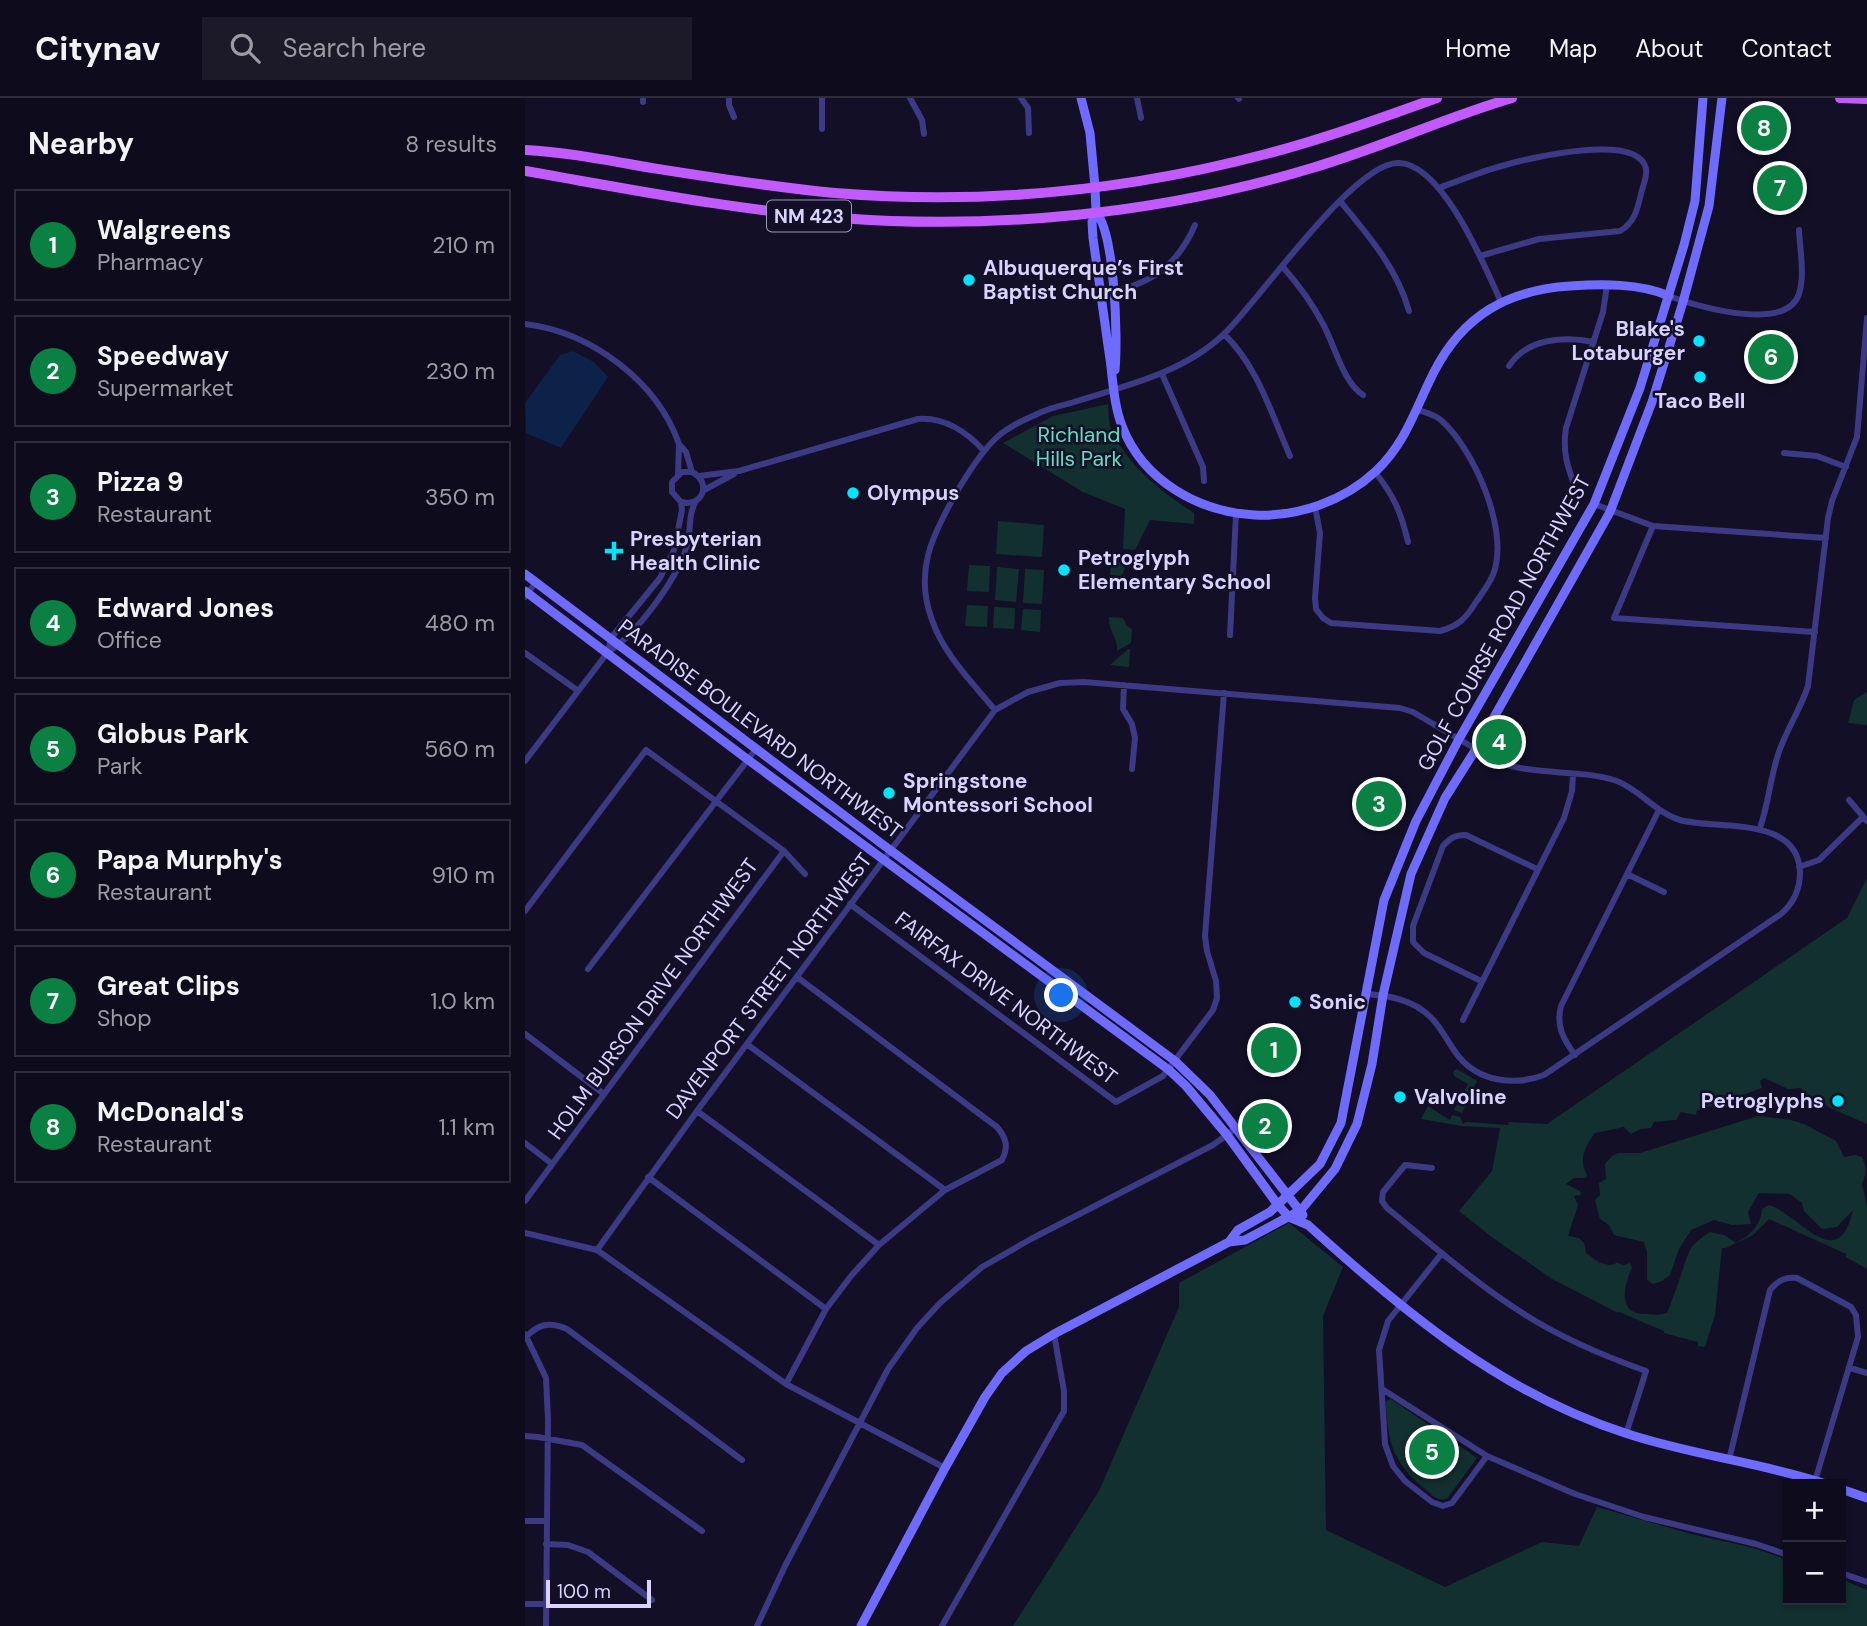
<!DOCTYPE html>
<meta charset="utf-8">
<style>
:root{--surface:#0e0b1c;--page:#1c1929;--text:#f1f3f6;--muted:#9b9ba3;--line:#2e2b3b;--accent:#0b8043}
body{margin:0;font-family:"DM Sans",sans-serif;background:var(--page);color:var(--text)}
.controls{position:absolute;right:21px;bottom:21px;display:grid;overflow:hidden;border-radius:0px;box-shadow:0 2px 5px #0004}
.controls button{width:63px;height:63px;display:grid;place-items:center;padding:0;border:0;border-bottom:2px solid var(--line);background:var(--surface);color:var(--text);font:35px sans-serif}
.scale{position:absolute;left:21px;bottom:18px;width:105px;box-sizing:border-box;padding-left:7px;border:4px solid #d9d4ff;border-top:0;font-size:19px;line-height:24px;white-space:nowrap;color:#d9d4ff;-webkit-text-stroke:5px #130f26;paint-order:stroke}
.you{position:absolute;left:537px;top:898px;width:24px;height:24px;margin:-18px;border:5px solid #fff;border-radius:50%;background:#1a73e8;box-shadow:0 0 0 10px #1a73e833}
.badge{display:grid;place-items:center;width:46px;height:46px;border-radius:50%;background:var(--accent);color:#fff;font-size:23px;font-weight:700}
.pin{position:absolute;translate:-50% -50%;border:4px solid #fff;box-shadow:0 2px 7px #0006}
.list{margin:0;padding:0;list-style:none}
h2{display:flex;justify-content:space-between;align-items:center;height:91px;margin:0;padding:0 28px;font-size:30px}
h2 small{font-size:23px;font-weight:400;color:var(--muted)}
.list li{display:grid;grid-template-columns:46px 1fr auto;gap:21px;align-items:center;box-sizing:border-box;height:112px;margin:0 14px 14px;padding:0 14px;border:2px solid var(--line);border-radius:0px}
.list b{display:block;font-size:26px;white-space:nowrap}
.list p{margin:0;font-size:23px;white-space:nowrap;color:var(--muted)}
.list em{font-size:23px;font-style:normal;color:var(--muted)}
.icon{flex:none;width:38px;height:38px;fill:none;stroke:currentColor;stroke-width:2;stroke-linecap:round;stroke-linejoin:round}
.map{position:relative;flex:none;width:1342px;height:1528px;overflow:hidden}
header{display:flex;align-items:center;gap:42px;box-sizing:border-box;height:98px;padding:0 35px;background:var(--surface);border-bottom:2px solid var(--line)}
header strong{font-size:33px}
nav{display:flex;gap:38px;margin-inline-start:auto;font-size:24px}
.search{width:490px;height:63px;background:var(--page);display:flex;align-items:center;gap:18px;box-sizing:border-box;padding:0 24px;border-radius:0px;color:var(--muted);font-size:26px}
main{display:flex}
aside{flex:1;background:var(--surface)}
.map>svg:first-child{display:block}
.green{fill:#12302f}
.water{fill:#0c2248}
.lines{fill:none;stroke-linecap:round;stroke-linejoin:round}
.street{stroke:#3d3a85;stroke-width:6}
.secondary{stroke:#6f6bff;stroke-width:9}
.primary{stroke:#c25bff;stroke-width:10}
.poi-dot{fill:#00e5ff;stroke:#130f26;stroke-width:2.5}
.labels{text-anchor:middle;stroke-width:5;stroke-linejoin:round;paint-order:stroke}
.shield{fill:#130f26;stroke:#9e99be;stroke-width:2}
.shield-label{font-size:19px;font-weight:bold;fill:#d9d4ff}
.poi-label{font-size:21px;font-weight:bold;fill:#d9d4ff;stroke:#130f26;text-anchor:start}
.park-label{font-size:21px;fill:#5fe0c0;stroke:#130f26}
.street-label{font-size:21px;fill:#d9d4ff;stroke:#130f26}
</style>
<header>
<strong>Citynav</strong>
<div class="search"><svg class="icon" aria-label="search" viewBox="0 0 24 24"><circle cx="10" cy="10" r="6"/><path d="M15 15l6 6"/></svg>Search here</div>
<nav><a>Home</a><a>Map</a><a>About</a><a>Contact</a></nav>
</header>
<main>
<aside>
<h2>Nearby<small>8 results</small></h2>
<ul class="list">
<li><span class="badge">1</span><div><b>Walgreens</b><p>Pharmacy</p></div><em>210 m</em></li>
<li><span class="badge">2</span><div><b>Speedway</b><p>Supermarket</p></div><em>230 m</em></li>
<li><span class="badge">3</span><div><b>Pizza 9</b><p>Restaurant</p></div><em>350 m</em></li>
<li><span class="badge">4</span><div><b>Edward Jones</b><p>Office</p></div><em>480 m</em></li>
<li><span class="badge">5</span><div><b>Globus Park</b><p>Park</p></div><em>560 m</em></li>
<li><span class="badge">6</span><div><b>Papa Murphy's</b><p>Restaurant</p></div><em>910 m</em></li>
<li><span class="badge">7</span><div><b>Great Clips</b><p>Shop</p></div><em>1.0 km</em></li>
<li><span class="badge">8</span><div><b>McDonald's</b><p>Restaurant</p></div><em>1.1 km</em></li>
</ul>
</aside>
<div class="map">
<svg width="1342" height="1528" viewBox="0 0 1342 1528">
<rect width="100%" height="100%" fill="#130f26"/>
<path class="green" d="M583 306C584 314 583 325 587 333 604 369 637 394 669 415V426L625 422 610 452 598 451 600 411 558 394 478 345 528 318Z
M473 423 519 427 517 459 471 456Z
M586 463 597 464 600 471 596 478 585 477Z
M444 467 465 468 464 494 442 493Z
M472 469 494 471 491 504 470 502Z
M500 471 519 472 517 506 498 505Z
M442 507 463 508 462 529 440 528Z
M469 509 490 510 489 531 468 530Z
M498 511 516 512 515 534 496 532Z
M584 519 598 520 602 528 607 531 606 545 592 553C593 539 583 533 584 519Z
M603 551H605L604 569 585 567Z
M1342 594V627L1323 625 1329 602Z
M1342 780V1026L1305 1010 1289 1000 1277 998 1279 996 1276 990 1263 991 1239 980 1235 983 1237 990C1215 998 1194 1006 1172 1012L1171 1017 1156 1014 1151 1022 1129 1024 1126 1030 1116 1031 1106 1036 1099 1029 1070 1035C1060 1049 1053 1061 1062 1077L1061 1080H1049L1041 1086 1055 1093 1056 1097 1049 1098 1053 1107 1043 1138 1054 1140 1059 1145 1061 1155 1075 1165 1085 1167 1092 1165 1099 1167 1105 1165 1107 1170C1099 1187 1092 1215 1119 1216 1127 1216 1134 1218 1142 1215 1151 1195 1156 1174 1164 1154 1168 1145 1177 1139 1185 1134L1199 1137 1211 1145C1225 1137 1236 1128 1237 1111L1244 1107C1273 1115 1313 1179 1328 1112L1312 1129 1297 1131 1279 1113 1277 1105 1265 1096 1234 1095 1223 1114 1226 1126 1207 1127 1189 1122 1166 1132 1154 1151 1145 1177 1137 1183 1128 1186 1122 1182V1154L1119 1144 1089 1137 1084 1127 1075 1121 1070 1102 1075 1097 1074 1085 1081 1081 1080 1066 1087 1058 1093 1055H1115L1233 1018 1266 1022 1279 1026 1311 1043 1319 1059 1330 1057 1337 1059C1342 1072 1342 1074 1337 1086L1342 1108V1171L1321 1159V1156L1244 1121 1228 1137 1201 1150H1197L1190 1217 1180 1249 1173 1248V1244L1139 1235V1233L1094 1214 1093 1215 1027 1181 968 1140 934 1113 967 1073 975 1030 937 1028 896 1021 903 1008 925 1022 927 1017 935 1019 938 1026 941 1024 984 1027 983 1024 1022 1026 1322 820Z
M932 971 952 983 937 1015 929 1012 943 986 929 978 928 974Z
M764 1125 818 1169 798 1218 801 1432 920 1489 1017 1444 1054 1448 1072 1409 1166 1436 1229 1450 1263 1462V1502H1316V1481L1342 1492V1528H488L574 1393 654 1209V1185Z
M866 1301 952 1360 922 1401C911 1403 907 1397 899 1390 868 1365 862 1343 861 1303Z"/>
<path class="water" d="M48 253 69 264 83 279 36 350 1 335 0 305 35 257Z"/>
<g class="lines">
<path class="street" d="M118 0V4
M204 0V7L209 19
M385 0 397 22 399 36
M496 0 503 10 504 35
M612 0 616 20
M713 0 714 1
M297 31V0
M914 90C936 82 957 73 980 67 1004 60 1114 34 1121 71 1122 78 1119 85 1117 92 1113 108 1111 124 1095 133L1014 141 955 158
M815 103C843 137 872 170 884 213
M757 168C773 186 787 205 798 226 810 248 818 284 838 297
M576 198C622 186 650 173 670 127
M1144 198C1170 208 1261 235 1274 196 1280 177 1275 152 1274 132
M0 226C66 234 132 283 154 346
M699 236C733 269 746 315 765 358
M984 268C1002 240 1040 238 1069 244
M637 276 678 369 679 383
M1259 355 1292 358 1321 369
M167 374H157L147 384V394L156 404 157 412 149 452 135 480 86 540 83 554C111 537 151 482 161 451 167 435 162 418 171 403
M850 374C869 398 876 414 883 444
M153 377 154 346 161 354 167 374C187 384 178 410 156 404
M174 378 214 373 393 321C419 319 442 334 459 353
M179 392 209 376
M1051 392C1043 370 1037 354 1041 330L1078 214 1082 187
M1069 406 1128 428 1301 440
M790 409 795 435 790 500 791 511 798 520 806 525 915 533C934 528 941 520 951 504 958 494 967 483 970 471 982 428 949 352 917 323 911 317 902 315 893 312
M1128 428 1089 520 1290 534
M0 499 11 484
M705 537 711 416
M0 555 52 592
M599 587 598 611 607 626 610 640 607 671
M470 612C447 584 419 557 407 522 389 474 407 438 430 397 441 378 454 357 470 341 481 330 497 323 510 317 521 311 534 308 546 305 599 288 657 276 699 236 734 203 829 63 874 65 918 66 960 169 976 204
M0 663 83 554
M1324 702 1342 723
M1235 730C1243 707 1245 683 1252 660 1259 635 1275 613 1283 588L1303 420 1307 403 1332 339 1342 220
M1274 769 1294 762 1338 719
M1102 776 1139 794
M325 806 591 1004 638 978 688 912 692 900 691 883 682 853 680 838 699 595
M0 813 121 652 259 753 280 776
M63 871 231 651
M956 883 899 855 888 844V828L918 748C925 740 930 737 941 737L1012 771
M938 922 1039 720 1047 693 1048 677
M0 936 79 996
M223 947 420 1092
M1050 957C1038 941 1031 928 1036 908L1134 712
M172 1013 354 1147
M0 1045 27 1066
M907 1070 880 1067 858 1094 857 1103 862 1110C906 1146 950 1185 999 1216 1036 1240 1079 1258 1121 1273L1101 1336
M123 1079 301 1211
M0 1103 259 753
M0 1135 72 1152 261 1286 420 1370
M72 1152 172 1013 470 612 503 594 535 585 559 584 875 610 888 614 971 663C1010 679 1053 670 1092 683 1115 692 1131 715 1155 722 1191 732 1273 717 1275 774 1275 792 1269 805 1256 816L1019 977C990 988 955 984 934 959 921 943 915 924 897 912 880 900 860 897 840 896
M917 1155 863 1223 854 1252 860 1346 868 1368 880 1383 907 1404 918 1408 927 1405 962 1358
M0 1236 21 1280 23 1321 21 1528
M0 1240C13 1226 24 1223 42 1231L217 1362
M1325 1270 1342 1275
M261 1286 301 1211 326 1178 354 1147 420 1092 477 1062C484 1048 481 1040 472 1029L272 879
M857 1291 962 1358 1050 1396 1119 1419 1231 1446 1263 1457
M0 1338 13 1339 57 1347 177 1433
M1204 1362 1245 1192C1254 1182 1259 1179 1272 1180L1326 1209 1331 1217 1333 1239 1290 1383
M0 1423H21
M21 1446 43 1447 63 1454 127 1502
M1316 1475 1342 1484
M0 1506H21
M232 1528 260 1468 363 1271 392 1230 415 1205 457 1169 506 1141 688 1047 710 1031
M417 1528 539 1313V1293L529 1236"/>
<path class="secondary" d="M556 0 565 35 570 89 571 114 567 124 568 140C574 181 579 221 585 261 588 283 589 308 597 328 618 383 674 414 730 417 773 419 819 403 851 373 881 345 891 309 909 274 938 217 983 192 1045 188 1076 186 1115 185 1144 198
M571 114C590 136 593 240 590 272
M0 476 357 746 650 963 685 997 778 1117
M0 493 222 661 644 972 661 988 702 1037 753 1107 764 1119 783 1127C878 1213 976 1295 1100 1335 1165 1357 1235 1364 1301 1386
M704 1144 720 1142 776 1112 810 1071 832 1026 847 966 858 897 886 776 920 700 951 651 1085 414 1127 304 1158 204 1184 108 1197 0
M1316 1391 1342 1400
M336 1528 420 1370 460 1299 477 1275 501 1253 529 1236 704 1144 713 1132 745 1114 795 1066 816 1025 859 802 891 723 934 641 1069 406 1115 290 1159 147 1170 103 1178 0"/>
<path class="primary" d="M1315 0 1342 1
M0 52C41 54 81 62 121 69 184 79 246 89 310 95 454 107 601 93 741 56 799 41 856 20 912 0
M0 73C104 91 209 112 315 120 471 132 636 116 787 70 855 50 919 20 987 0"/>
</g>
<g class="poi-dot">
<circle cx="444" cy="182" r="7"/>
<circle cx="1174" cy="243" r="7"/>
<circle cx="1175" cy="279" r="7"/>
<circle cx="328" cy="395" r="7"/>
<path d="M85.5 442.5h7v7h7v7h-7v7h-7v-7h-7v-7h7z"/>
<circle cx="539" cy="472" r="7"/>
<circle cx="364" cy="695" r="7"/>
<circle cx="770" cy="904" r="7"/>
<circle cx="875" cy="999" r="7"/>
<circle cx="1313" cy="1003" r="7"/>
</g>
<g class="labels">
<rect class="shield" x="242" y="102.5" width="84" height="31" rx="5"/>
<g class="shield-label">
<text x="284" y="125">NM 423</text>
</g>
<g class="poi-label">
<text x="458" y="177">Albuquerque’s First<tspan x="458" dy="24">Baptist Church</tspan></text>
<text x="1160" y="238" text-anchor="end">Blake's<tspan x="1160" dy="24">Lotaburger</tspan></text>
<text x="1175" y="310" text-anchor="middle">Taco Bell</text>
<text x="342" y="402">Olympus</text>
<text x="105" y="448">Presbyterian<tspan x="105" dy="24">Health Clinic</tspan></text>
<text x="553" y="467">Petroglyph<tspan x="553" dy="24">Elementary School</tspan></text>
<text x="378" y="690">Springstone<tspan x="378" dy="24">Montessori School</tspan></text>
<text x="784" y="911">Sonic</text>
<text x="889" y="1006">Valvoline</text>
<text x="1299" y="1010" text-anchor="end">Petroglyphs</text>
</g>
<g class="park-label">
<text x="554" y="344">Richland<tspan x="554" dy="24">Hills Park</tspan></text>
</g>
<g class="street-label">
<text transform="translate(979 525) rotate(-61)" y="7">GOLF COURSE ROAD NORTHWEST</text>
<text transform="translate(235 631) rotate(37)" y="7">PARADISE BOULEVARD NORTHWEST</text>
<text transform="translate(244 888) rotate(-53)" y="7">DAVENPORT STREET NORTHWEST</text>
<text transform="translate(481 900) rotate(37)" y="7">FAIRFAX DRIVE NORTHWEST</text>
<text transform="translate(128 901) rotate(-54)" y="7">HOLM BURSON DRIVE NORTHWEST</text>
</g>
</g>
</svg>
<div class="controls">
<button>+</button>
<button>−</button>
</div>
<div class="scale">100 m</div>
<div class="you"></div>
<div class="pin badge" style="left:749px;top:952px">1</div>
<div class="pin badge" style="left:740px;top:1028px">2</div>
<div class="pin badge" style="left:854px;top:706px">3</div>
<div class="pin badge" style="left:974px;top:644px">4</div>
<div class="pin badge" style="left:907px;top:1354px">5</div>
<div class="pin badge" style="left:1246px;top:259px">6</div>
<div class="pin badge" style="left:1255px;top:90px">7</div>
<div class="pin badge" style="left:1239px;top:30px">8</div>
</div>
</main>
